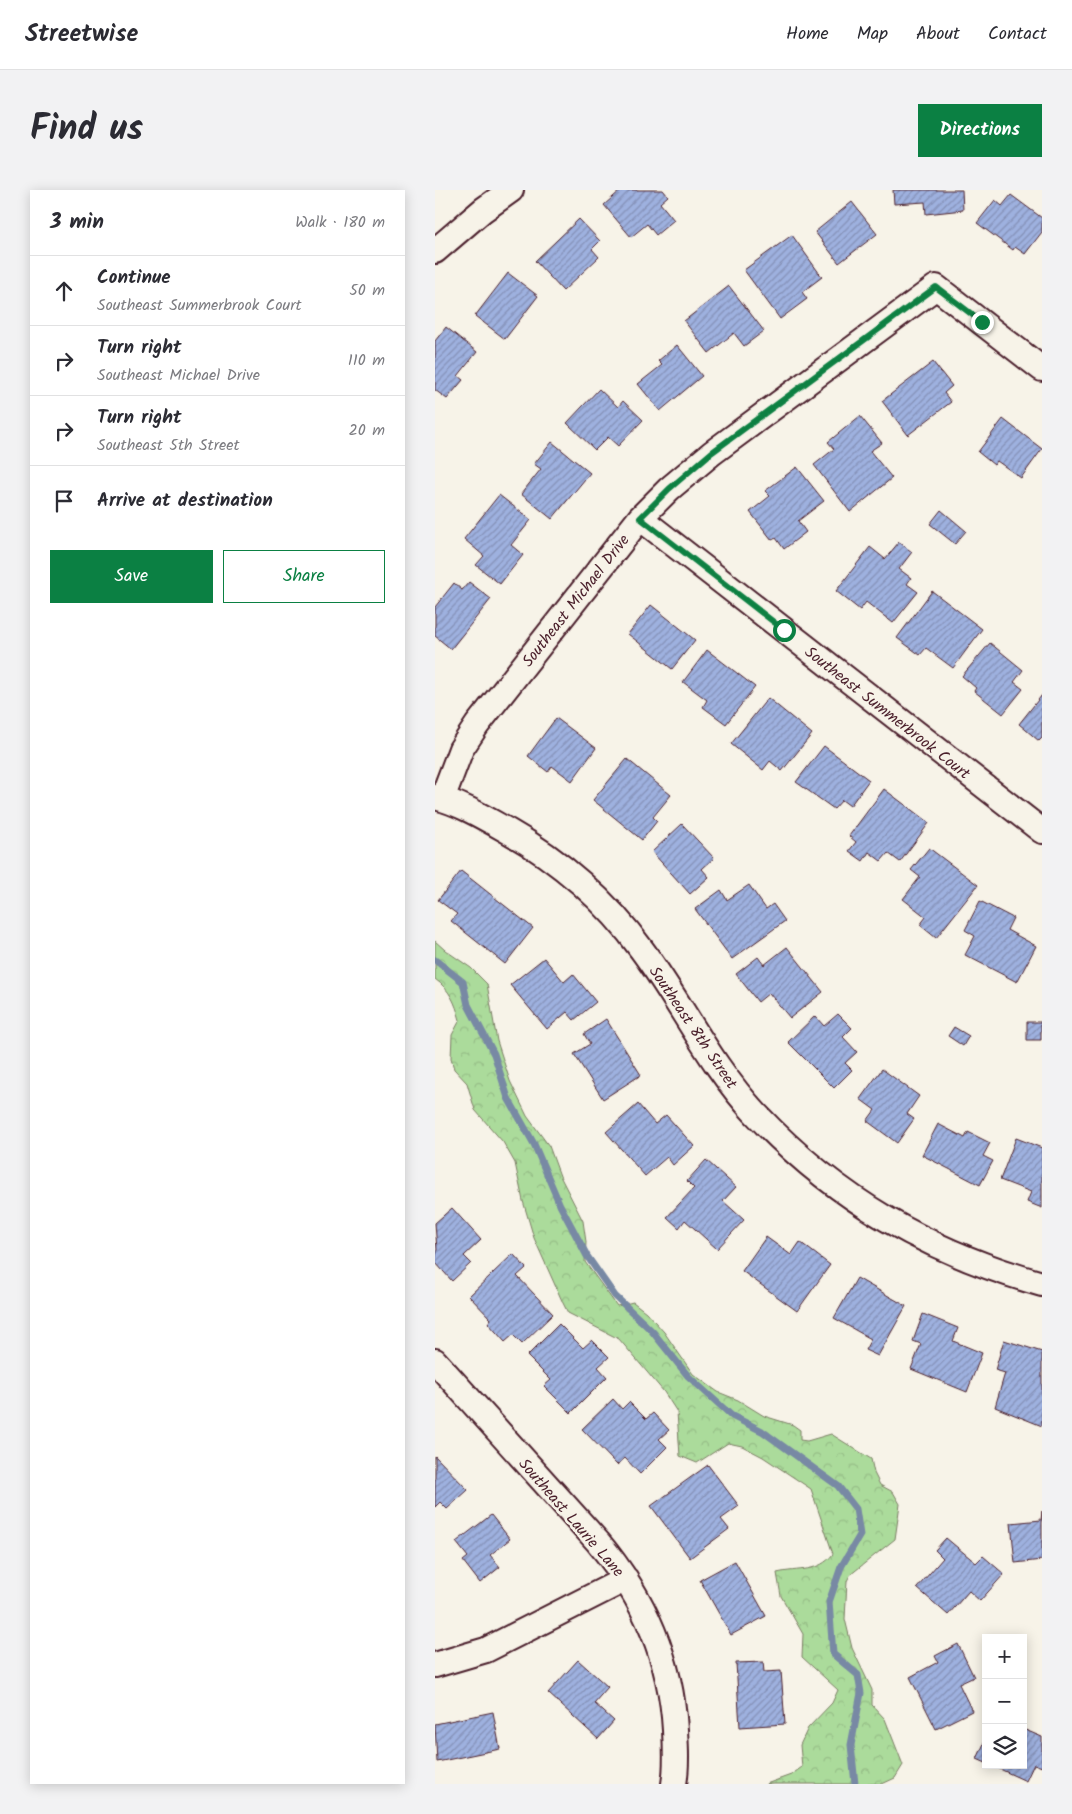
<!DOCTYPE html>
<meta charset="utf-8">
<style>
:root{--surface:#fff;--page:#f2f2f3;--text:#2b2b33;--muted:#7c7c81;--line:#e1e1e2;--accent:#0b8043}
body{margin:0;font-family:Kalam,sans-serif;background:var(--page);color:var(--text)}
.controls{position:absolute;right:15px;bottom:15px;display:grid;overflow:hidden;border-radius:0px;box-shadow:0 2px 12px #0003}
.controls button{width:45px;height:45px;display:grid;place-items:center;padding:0;border:0;border-bottom:1px solid var(--line);background:var(--surface);color:var(--text);font:25px sans-serif}
.stop{position:absolute;width:15px;height:15px;margin:-11px;border:4px solid #0b8043;border-radius:50%;background:#fff}
.stop.end{background:#0b8043;border-color:#fff;box-shadow:0 1px 5px #0008}
.list{margin:0;padding:0;list-style:none}
h2{display:flex;justify-content:space-between;align-items:center;height:65px;margin:0;padding:0 20px;font-size:21px}
h2 small{font-size:16px;font-weight:400;color:var(--muted)}
.list li{display:grid;grid-template-columns:32px 1fr auto;gap:15px;align-items:center;box-sizing:border-box;height:70px;padding:0 20px;border-top:1px solid var(--line)}
.list b{display:block;font-size:19px;white-space:nowrap}
.list p{margin:0;font-size:16px;white-space:nowrap;color:var(--muted)}
.list em{font-size:16px;font-style:normal;color:var(--muted)}
.actions{display:flex;gap:10px;padding:15px 20px}
.actions a{flex:1;padding:11px 0;border:1px solid var(--accent);border-radius:0px;text-align:center;font-size:18px;color:var(--accent)}
.actions .main{background:var(--accent);color:#fff}
.icon{flex:none;width:28px;height:28px;fill:none;stroke:currentColor;stroke-width:2;stroke-linecap:round;stroke-linejoin:round}
.map{position:relative;flex:none;width:607px;height:1594px;overflow:hidden;border-radius:0px}
header{display:flex;align-items:center;gap:30px;box-sizing:border-box;height:70px;padding:0 25px;background:var(--surface);border-bottom:1px solid var(--line)}
header strong{font-size:24px}
nav{display:flex;gap:28px;margin-inline-start:auto;font-size:18px}
.intro{display:flex;align-items:center;justify-content:space-between;box-sizing:border-box;height:120px;padding:0 30px}
h1{margin:0;font-size:35px}
.button{padding:12px 22px;border-radius:0px;background:var(--accent);color:#fff;font-size:18px;font-weight:700}
main{display:flex;gap:30px;padding:0 30px}
aside{flex:1;background:var(--surface);border-radius:0px;box-shadow:0 2px 12px #0003}
.map>svg:first-child{display:block}
.forest{fill:url(#forest-crowns);stroke:#7a7d63}
.lines{fill:none;stroke-linecap:round;stroke-linejoin:round}
.stream{stroke:#7889a4;stroke-width:7}
.building{fill:url(#building-hatch);stroke:#4a1f2b}
.street-casing{stroke:#4a1f2b;stroke-width:28}
.street{stroke:#f7f3e8;stroke-width:24}
.route{stroke:#0b8043;stroke-width:6}
.labels{text-anchor:middle;stroke-width:5;stroke-linejoin:round;paint-order:stroke}
.street-label{font-size:16px;fill:#4a1f2b;stroke:#f7f3e8}
</style>
<header>
<strong>Streetwise</strong>
<nav><a>Home</a><a>Map</a><a>About</a><a>Contact</a></nav>
</header>
<div class="intro"><h1>Find us</h1><a class="button">Directions</a></div>
<main>
<aside>
<h2>3 min<small>Walk · 180 m</small></h2>
<ul class="list">
<li><svg class="icon" aria-label="ahead" viewBox="0 0 24 24"><path d="M12 20V5M6 11l6-6 6 6"/></svg><div><b>Continue</b><p>Southeast Summerbrook Court</p></div><em>50 m</em></li>
<li><svg class="icon" aria-label="right" viewBox="0 0 24 24"><path d="M7 20v-9h11M14 6l5 5-5 5"/></svg><div><b>Turn right</b><p>Southeast Michael Drive</p></div><em>110 m</em></li>
<li><svg class="icon" aria-label="right" viewBox="0 0 24 24"><path d="M7 20v-9h11M14 6l5 5-5 5"/></svg><div><b>Turn right</b><p>Southeast 5th Street</p></div><em>20 m</em></li>
<li><svg class="icon" aria-label="arrive" viewBox="0 0 24 24"><path d="M6 21V4h12l-3 4 3 4H6"/></svg><div><b>Arrive at destination</b></div></li>
</ul>
<div class="actions"><a class="main">Save</a><a>Share</a></div>
</aside>
<div class="map">
<svg width="607" height="1594" viewBox="0 0 607 1594">
<defs>
<pattern id="forest-crowns" width="20" height="18" patternUnits="userSpaceOnUse" patternTransform="scale(1.25)"><rect width="20" height="18" fill="#abdb9b"/><path d="M2 6a3 3 0 1 1 6 0M12 15a3 3 0 1 1 6 0" fill="none" stroke="#95bc86"/></pattern>
<pattern id="building-hatch" width="6" height="6" patternUnits="userSpaceOnUse" patternTransform="scale(1.25)"><rect width="6" height="6" fill="#9eb1df"/><path d="M-1 1l2-2M0 6l6-6M5 7l2-2" fill="none" stroke="#838fb5"/></pattern>
</defs>
<rect width="100%" height="100%" fill="#f7f3e8"/>
<filter id="ink" filterUnits="userSpaceOnUse"><feTurbulence type="fractalNoise" baseFrequency=".02" numOctaves="2"/><feDisplacementMap in="SourceGraphic" scale="10" xChannelSelector="R" yChannelSelector="G"/><feConvolveMatrix kernelMatrix="1 2 1 2 8 2 1 2 1" color-interpolation-filters="sRGB"/></filter>
<g filter="url(#ink)">
<path class="forest" d="M0 751 10 760 36 778 52 794 62 851 75 891 92 926 114 956 125 986 148 1031 151 1052 150 1072 182 1116 198 1112 211 1122 229 1142 258 1184 283 1202 303 1210 329 1226 358 1235 365 1240V1250L372 1251 396 1244 436 1269 439 1283 445 1295 458 1302 465 1314 460 1349 415 1385 412 1391 410 1429 417 1458 437 1500V1515L450 1529 468 1575 460 1588 447 1594H331L356 1585 367 1577 365 1555 373 1538 397 1513 403 1500 367 1467 368 1444 346 1406 342 1383C363 1378 384 1383 398 1364L376 1299 328 1267 307 1256 293 1253 262 1273 245 1266 242 1222 229 1202 184 1149 133 1123 128 1113 99 1048 88 1011 80 973 68 952 40 920 32 893 19 879 16 868 17 845 25 830C20 812 15 800 0 789Z"/>
<g class="lines">
<path class="stream" d="M0 770 28 792 33 815 59 864 73 908 99 954 125 1015 152 1066 180 1106 217 1141 253 1186 297 1226 327 1241 403 1296 421 1319 425 1345 406 1377 394 1412 398 1464 423 1485 426 1503 416 1555 420 1594"/>
</g>
<path class="building" d="M186 0H228L233 6 225 13 239 30 221 45 212 34 196 47 169 15Z
M458 0H527L528 20 491 24 490 12 459 14Z
M576 5 607 28V42L590 64 580 57 578 60 542 33 560 10 567 16Z
M417 12 442 44 404 73 380 42Z
M144 29 165 51 157 59 164 67 128 101 100 71Z
M357 45 387 87 367 102 372 109 345 129 309 80Z
M73 83 103 106 70 149 40 126Z
M294 96 329 141 309 156 299 143 274 163 249 131Z
M11 137 42 162 23 186 28 190 12 209 0 200V151Z
M242 155 267 186 225 221 203 194 227 175 223 171Z
M498 172 517 196 509 203 516 212 473 245 447 211Z
M164 199 183 217 188 211 208 230 183 256 173 247 160 260 132 233Z
M425 226 447 253 435 261 457 288 415 322 379 275 399 259 393 252Z
M568 229 607 259 586 288 562 271 559 275 543 262Z
M117 252 155 283 117 329 86 304 106 279 99 274Z
M362 277 389 311 363 331 371 342 349 359 341 348 337 350 315 322 335 306 330 301Z
M64 305 96 330 76 355 88 365 65 394 41 375 49 366 29 349Z
M506 320 531 341 520 354 495 334Z
M464 352 477 362 464 379 476 388 472 394 483 402 458 433 431 412 425 420 401 401 435 357 450 369Z
M34 392 56 409 16 459 0 446V417L19 393 27 400Z
M497 401 547 439 518 478 491 458 485 465 462 448Z
M216 415 260 450 237 479 193 444Z
M555 453 588 480 579 492 588 499 568 524 539 501 541 498 527 486Z
M272 460 320 497 291 534 268 517 272 510 248 492Z
M607 505V548L604 551 584 534Z
M333 508 377 544 347 581 335 571 328 580 296 554Z
M121 528 161 558 137 591 117 576 113 582 93 566Z
M389 556 434 590 415 616 407 610 399 619 361 592Z
M192 569 236 605 218 627 222 631 207 650 158 610Z
M449 599 494 633 465 672 453 663 446 671 434 662 428 671 414 661 421 652 414 646Z
M247 634 279 668 267 679 274 687 255 704 217 662Z
M494 658 543 695 501 748 485 735 491 727 468 709 485 687 476 680Z
M26 681 98 738 70 774 16 731 22 724 3 710Z
M314 695 331 719 338 714 350 731 297 769 260 719 286 700 292 710Z
M545 711 578 728 572 740 601 756 582 792 530 765 540 746 530 740Z
M352 757 388 802 355 828 334 803 323 812 301 784 323 767 329 775Z
M109 768 129 792 138 784 161 812 139 830 132 822 112 839 75 795Z
M403 824 417 838 408 847 422 862 410 873 417 880 399 898 353 852 380 826 389 836Z
M171 829 206 885 168 909 139 864 155 854 149 844Z
M592 832H606V850H592Z
M519 837 534 846 528 856 513 846Z
M447 879 484 906 472 924 479 929 462 953 432 931 440 920 425 909Z
M203 914 220 934 231 925 259 956 238 975 232 967 210 986 171 942Z
M503 934 530 948 533 942 555 953 548 966 558 971 545 995 487 965Z
M581 948 607 958V1018L592 1012 596 1002 565 990Z
M271 970 301 997 288 1011 309 1030 282 1059 250 1030 244 1038 232 1027 259 998 252 991Z
M17 1018 46 1050 29 1066 36 1073 17 1091 0 1072 2 1060 0 1033Z
M331 1047 356 1065 365 1052 395 1075 362 1121 307 1081Z
M78 1064 91 1078 82 1086 118 1124 87 1154 78 1145 70 1152 53 1133 56 1129 34 1106Z
M422 1088 471 1116 443 1166 430 1160 436 1149 399 1128Z
M488 1124 523 1138 518 1151 547 1163 532 1202 476 1179 486 1154 478 1151Z
M124 1134 148 1158 157 1150 174 1167 163 1177 172 1187 136 1223 109 1196 116 1190 92 1166Z
M569 1150 607 1162V1236L560 1217 570 1183 560 1180Z
M178 1209 187 1219 194 1212 211 1229 218 1223 234 1240 224 1249 232 1257 205 1284 190 1268 182 1275 147 1239Z
M0 1266 33 1300 12 1319 5 1312 0 1317Z
M273 1275 304 1316 286 1329 294 1339 255 1368 216 1316Z
M607 1321V1370L580 1373 576 1333 606 1330Z
M56 1325 75 1349 55 1365 65 1377 45 1393 28 1371 33 1367 21 1352Z
M511 1348 541 1373 548 1366 569 1384 545 1411 534 1401 513 1425 482 1398 508 1368 500 1360Z
M300 1371 331 1426 296 1445 265 1390Z
M523 1454 539 1487 524 1494 537 1521 501 1539 475 1487 503 1472 500 1466Z
M143 1470 173 1497 159 1513 179 1531 163 1549 113 1503Z
M328 1472 329 1482 346 1481 350 1534 305 1537 301 1473Z
M58 1522 65 1559 2 1572 0 1534Z
M588 1539 607 1547V1577L599 1574 591 1591 556 1575H588Z
M551 1549V1573L542 1569Z"/>
<g class="lines">
<g class="street-casing">
<path id="street" d="M0 61 48 20 76 0
M205 328 607 641
M0 607C25 613 50 628 73 641 124 670 172 711 207 760 247 814 275 875 321 924 402 1010 494 1062 607 1094
M7 609 26 559 42 535 205 328 234 299 277 263 501 97 607 179
M0 1171 163 1352C209 1407 236 1468 240 1540 241 1558 242 1576 239 1594
M0 1475 51 1460 191 1389"/>
</g>
<use href="#street" class="street"/>
</g>
</g>
<g class="lines" filter="url(#ink)">
<path class="route" d="M349 440 205 328 234 299 276 263 501 97 547 132"/>
</g>
<g class="labels">
<g class="street-label">
<text transform="translate(140 410) rotate(-52)" y="6">Southeast Michael Drive</text>
<text transform="translate(453 522) rotate(38)" y="6">Southeast Summerbrook Court</text>
<text transform="translate(259 837) rotate(56)" y="6">Southeast 8th Street</text>
<text transform="translate(137 1327) rotate(49)" y="6">Southeast Laurie Lane</text>
</g>
</g>
</svg>
<div class="controls">
<button>+</button>
<button>−</button>
<button><svg class="icon" aria-label="layers" viewBox="0 0 24 24"><path d="M12 4l9 5-9 5-9-5zM3 14l9 5 9-5"/></svg></button>
</div>
<div class="stop" style="left:349px;top:440px"></div>
<div class="stop end" style="left:547px;top:132px"></div>
</div>
</main>
